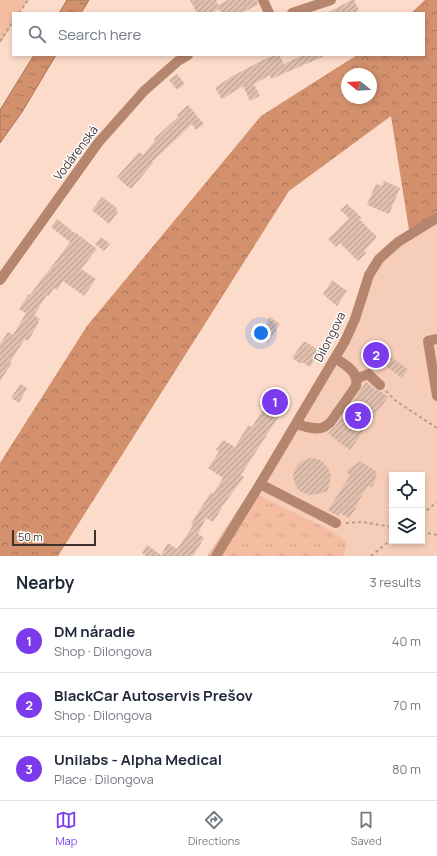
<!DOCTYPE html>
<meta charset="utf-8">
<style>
:root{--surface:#fff;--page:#f2f2f3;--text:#1f2937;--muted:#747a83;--line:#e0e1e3;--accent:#7c3aed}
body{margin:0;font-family:Manrope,sans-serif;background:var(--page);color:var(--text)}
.controls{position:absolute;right:12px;bottom:12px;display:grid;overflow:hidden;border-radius:0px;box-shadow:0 2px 6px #0003}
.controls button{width:36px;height:36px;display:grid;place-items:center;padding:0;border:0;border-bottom:1px solid var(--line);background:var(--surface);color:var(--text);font:20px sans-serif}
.compass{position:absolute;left:341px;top:68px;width:36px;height:36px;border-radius:50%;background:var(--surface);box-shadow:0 2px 6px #0003;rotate:288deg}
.scale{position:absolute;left:12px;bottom:10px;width:84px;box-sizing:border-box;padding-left:4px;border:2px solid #3e312b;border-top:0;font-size:11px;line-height:14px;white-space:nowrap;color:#3e312b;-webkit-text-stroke:3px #fff;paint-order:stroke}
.you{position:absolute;left:261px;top:333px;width:14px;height:14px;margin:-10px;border:3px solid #fff;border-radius:50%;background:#1a73e8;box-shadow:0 0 0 6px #1a73e833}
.badge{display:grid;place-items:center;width:26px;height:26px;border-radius:50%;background:var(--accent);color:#fff;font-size:13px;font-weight:700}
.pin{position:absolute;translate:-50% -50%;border:2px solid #fff;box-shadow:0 1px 4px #0006}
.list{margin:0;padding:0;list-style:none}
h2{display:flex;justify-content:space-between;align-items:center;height:52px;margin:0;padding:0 16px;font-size:17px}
h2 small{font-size:13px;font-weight:400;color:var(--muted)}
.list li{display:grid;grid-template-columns:26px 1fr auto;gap:12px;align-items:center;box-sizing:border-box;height:64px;padding:0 16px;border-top:1px solid var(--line)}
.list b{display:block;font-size:15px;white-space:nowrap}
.list p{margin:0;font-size:13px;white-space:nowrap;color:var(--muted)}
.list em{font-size:13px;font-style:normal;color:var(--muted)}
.icon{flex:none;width:22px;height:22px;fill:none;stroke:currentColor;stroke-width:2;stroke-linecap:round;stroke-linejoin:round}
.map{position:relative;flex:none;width:437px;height:556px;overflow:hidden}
.search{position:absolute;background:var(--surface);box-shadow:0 2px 6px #0003;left:12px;right:12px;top:12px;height:44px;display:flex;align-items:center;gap:10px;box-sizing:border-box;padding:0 14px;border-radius:0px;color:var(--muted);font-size:15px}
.sheet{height:244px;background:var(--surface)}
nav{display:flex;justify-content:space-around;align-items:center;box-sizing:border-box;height:56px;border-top:1px solid var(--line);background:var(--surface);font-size:11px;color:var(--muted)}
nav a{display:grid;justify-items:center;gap:2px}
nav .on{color:var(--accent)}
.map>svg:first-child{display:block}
.built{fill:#f6cdb9;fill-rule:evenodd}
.grass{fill:url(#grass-tufts)}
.forest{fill:url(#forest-crowns);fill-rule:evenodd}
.garden{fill:#f4bda1}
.water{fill:url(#water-ripples);stroke:#a67459}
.building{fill:url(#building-hatch)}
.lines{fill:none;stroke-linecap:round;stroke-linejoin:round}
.path{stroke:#b79d90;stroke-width:2;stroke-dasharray:3 3;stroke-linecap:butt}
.minor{stroke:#b5856d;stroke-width:10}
.labels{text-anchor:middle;stroke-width:3;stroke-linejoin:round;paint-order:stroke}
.street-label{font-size:12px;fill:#3e312b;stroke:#fff}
</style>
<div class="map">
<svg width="437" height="556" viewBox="0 0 437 556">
<defs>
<pattern id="grass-tufts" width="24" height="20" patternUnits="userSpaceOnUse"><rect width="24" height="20" fill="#f4bda1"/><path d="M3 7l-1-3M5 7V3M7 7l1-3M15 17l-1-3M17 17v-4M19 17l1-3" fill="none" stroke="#d2a38b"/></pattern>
<pattern id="forest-crowns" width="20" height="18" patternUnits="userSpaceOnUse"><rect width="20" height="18" fill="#d2906d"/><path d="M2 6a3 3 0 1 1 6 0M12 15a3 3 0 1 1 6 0" fill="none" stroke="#ac765a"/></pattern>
<pattern id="water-ripples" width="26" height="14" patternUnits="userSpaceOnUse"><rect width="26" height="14" fill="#d2906d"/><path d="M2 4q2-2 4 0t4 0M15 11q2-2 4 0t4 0" fill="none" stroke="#ac765a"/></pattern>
<pattern id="building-hatch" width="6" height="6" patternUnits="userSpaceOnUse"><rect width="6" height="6" fill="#dfbead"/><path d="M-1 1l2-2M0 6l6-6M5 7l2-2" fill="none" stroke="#b69b8d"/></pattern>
</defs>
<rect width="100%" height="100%" fill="#fddbca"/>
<path class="built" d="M437 218V556H216L345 341 379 259ZM392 475H422V541H392Z"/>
<path class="grass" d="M250 491 332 531 347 542 344 556H207Z"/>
<path class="forest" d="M425 0H437V217L409 230 391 116 289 191 58 556H0V463L87 326 261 116 357 55H424V13H411ZM347 74H371V98H347Z"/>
<path class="garden" d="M0 0H28L20 13H13V24L0 44Z"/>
<path class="water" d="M67 0H89L81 13H59Z
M34 55H56L22 112 0 143V110Z"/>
<path class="building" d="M190 0H216L218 5 228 0H257L258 5 241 13H221L219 9 211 13H197Z
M352 0H354L359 10 354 13H327Z
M274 55H279L284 64 304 55H327L271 79 270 75 254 84 260 96 250 101 243 86 222 99 215 88 231 77 259 62Z
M177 74 185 84 177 90 169 80Z
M188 105 204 124 196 130 192 124 152 162 153 163 131 189 129 187H128L117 177 139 152 143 155 155 141 154 139 178 117 177 115Z
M384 181 400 188 389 214 367 205 376 184 382 186Z
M102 197 117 208 116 210 118 212 109 224 92 210Z
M347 204 362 218 360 220 377 237 364 251 366 253 358 261 340 243 336 247 328 239 349 218 340 210Z
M57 219 76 234V233L97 249 81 269 96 279 84 296 63 281 57 290 54 288 49 296 47 295 34 315 40 319 38 321 39 322 28 341 25 339 10 362 12 363 0 381V344L8 332 13 335 26 313 19 309 29 294 30 295 46 273H47L70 242 51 227Z
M101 237 110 244 104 251 95 244Z
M332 280 347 291 337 306 327 298V297L323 294Z
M270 317 280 324 268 343 258 336Z
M304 341 320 351 310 367 302 362 301 364 292 358Z
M369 342 408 369 402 378 376 359 373 363 360 354Z
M366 382 376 390 380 391 388 397 350 450 328 434 331 430 335 427Z
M20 384 27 388 19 403 11 398Z
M268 392 287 403 241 475 244 477 221 508H222L213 522 206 518 198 534 204 538 193 556H146L142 553 147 545 161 555 168 543 177 549 193 526 191 524 211 492 213 494 223 478 208 468 219 452 216 450 223 440 235 447 248 425 252 427 264 408 259 406Z
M311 458 318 459 324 463 329 470 331 477 328 491 318 494 311 495 304 493 298 490 295 484 293 475 295 469 298 464 304 460Z
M360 461 377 472 373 487 368 486 355 507 356 508 349 518 340 513 338 516 328 510 350 476 346 471Z"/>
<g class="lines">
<path class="path" d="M19 13 28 0
M0 41 13 22
M386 391 396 401 437 428
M422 514 437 502
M346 523 362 522 392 527
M422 532 437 535
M371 556 392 539"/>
<path class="minor" d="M263 0 269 13
M292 13 331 0
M0 280 98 143 144 91 178 61 188 55
M437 339 428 341 437 396
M356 379 368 374 380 385
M296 424C304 426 316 431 324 427 326 426 328 424 330 423L356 386C356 384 357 381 356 379 355 369 342 363 335 358
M260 484 336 523
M216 556 260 484 345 341 355 319 369 275 379 259 398 242 437 218"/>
</g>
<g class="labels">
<g class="street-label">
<text transform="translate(76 153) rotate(-53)" y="4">Vodárenská</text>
<text transform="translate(330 337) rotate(-63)" y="4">Dilongova</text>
</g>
</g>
</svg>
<div class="controls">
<button><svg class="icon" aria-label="locate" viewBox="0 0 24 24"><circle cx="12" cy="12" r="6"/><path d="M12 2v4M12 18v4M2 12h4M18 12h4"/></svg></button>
<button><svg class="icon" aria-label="layers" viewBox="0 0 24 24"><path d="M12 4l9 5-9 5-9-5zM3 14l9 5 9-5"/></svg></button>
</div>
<svg class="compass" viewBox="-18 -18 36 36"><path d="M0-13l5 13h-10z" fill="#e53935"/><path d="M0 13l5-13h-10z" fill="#747a83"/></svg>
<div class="scale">50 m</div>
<div class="you"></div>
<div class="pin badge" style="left:275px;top:402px">1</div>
<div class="pin badge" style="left:376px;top:355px">2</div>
<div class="pin badge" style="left:358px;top:416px">3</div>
<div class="search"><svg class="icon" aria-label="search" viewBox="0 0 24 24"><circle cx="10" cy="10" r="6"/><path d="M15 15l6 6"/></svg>Search here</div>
</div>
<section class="sheet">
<h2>Nearby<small>3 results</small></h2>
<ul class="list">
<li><span class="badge">1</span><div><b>DM náradie</b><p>Shop · Dilongova</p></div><em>40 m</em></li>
<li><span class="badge">2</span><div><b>BlackCar Autoservis Prešov</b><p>Shop · Dilongova</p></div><em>70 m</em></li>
<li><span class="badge">3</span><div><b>Unilabs - Alpha Medical</b><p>Place · Dilongova</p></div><em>80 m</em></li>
</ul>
</section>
<nav>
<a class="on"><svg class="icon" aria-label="map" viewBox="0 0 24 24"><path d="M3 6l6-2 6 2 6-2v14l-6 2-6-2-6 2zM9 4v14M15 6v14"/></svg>Map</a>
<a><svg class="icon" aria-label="directions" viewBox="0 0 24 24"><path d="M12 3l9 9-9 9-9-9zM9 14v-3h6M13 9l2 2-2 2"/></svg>Directions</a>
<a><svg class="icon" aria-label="saved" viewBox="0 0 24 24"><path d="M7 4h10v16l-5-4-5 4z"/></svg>Saved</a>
</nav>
